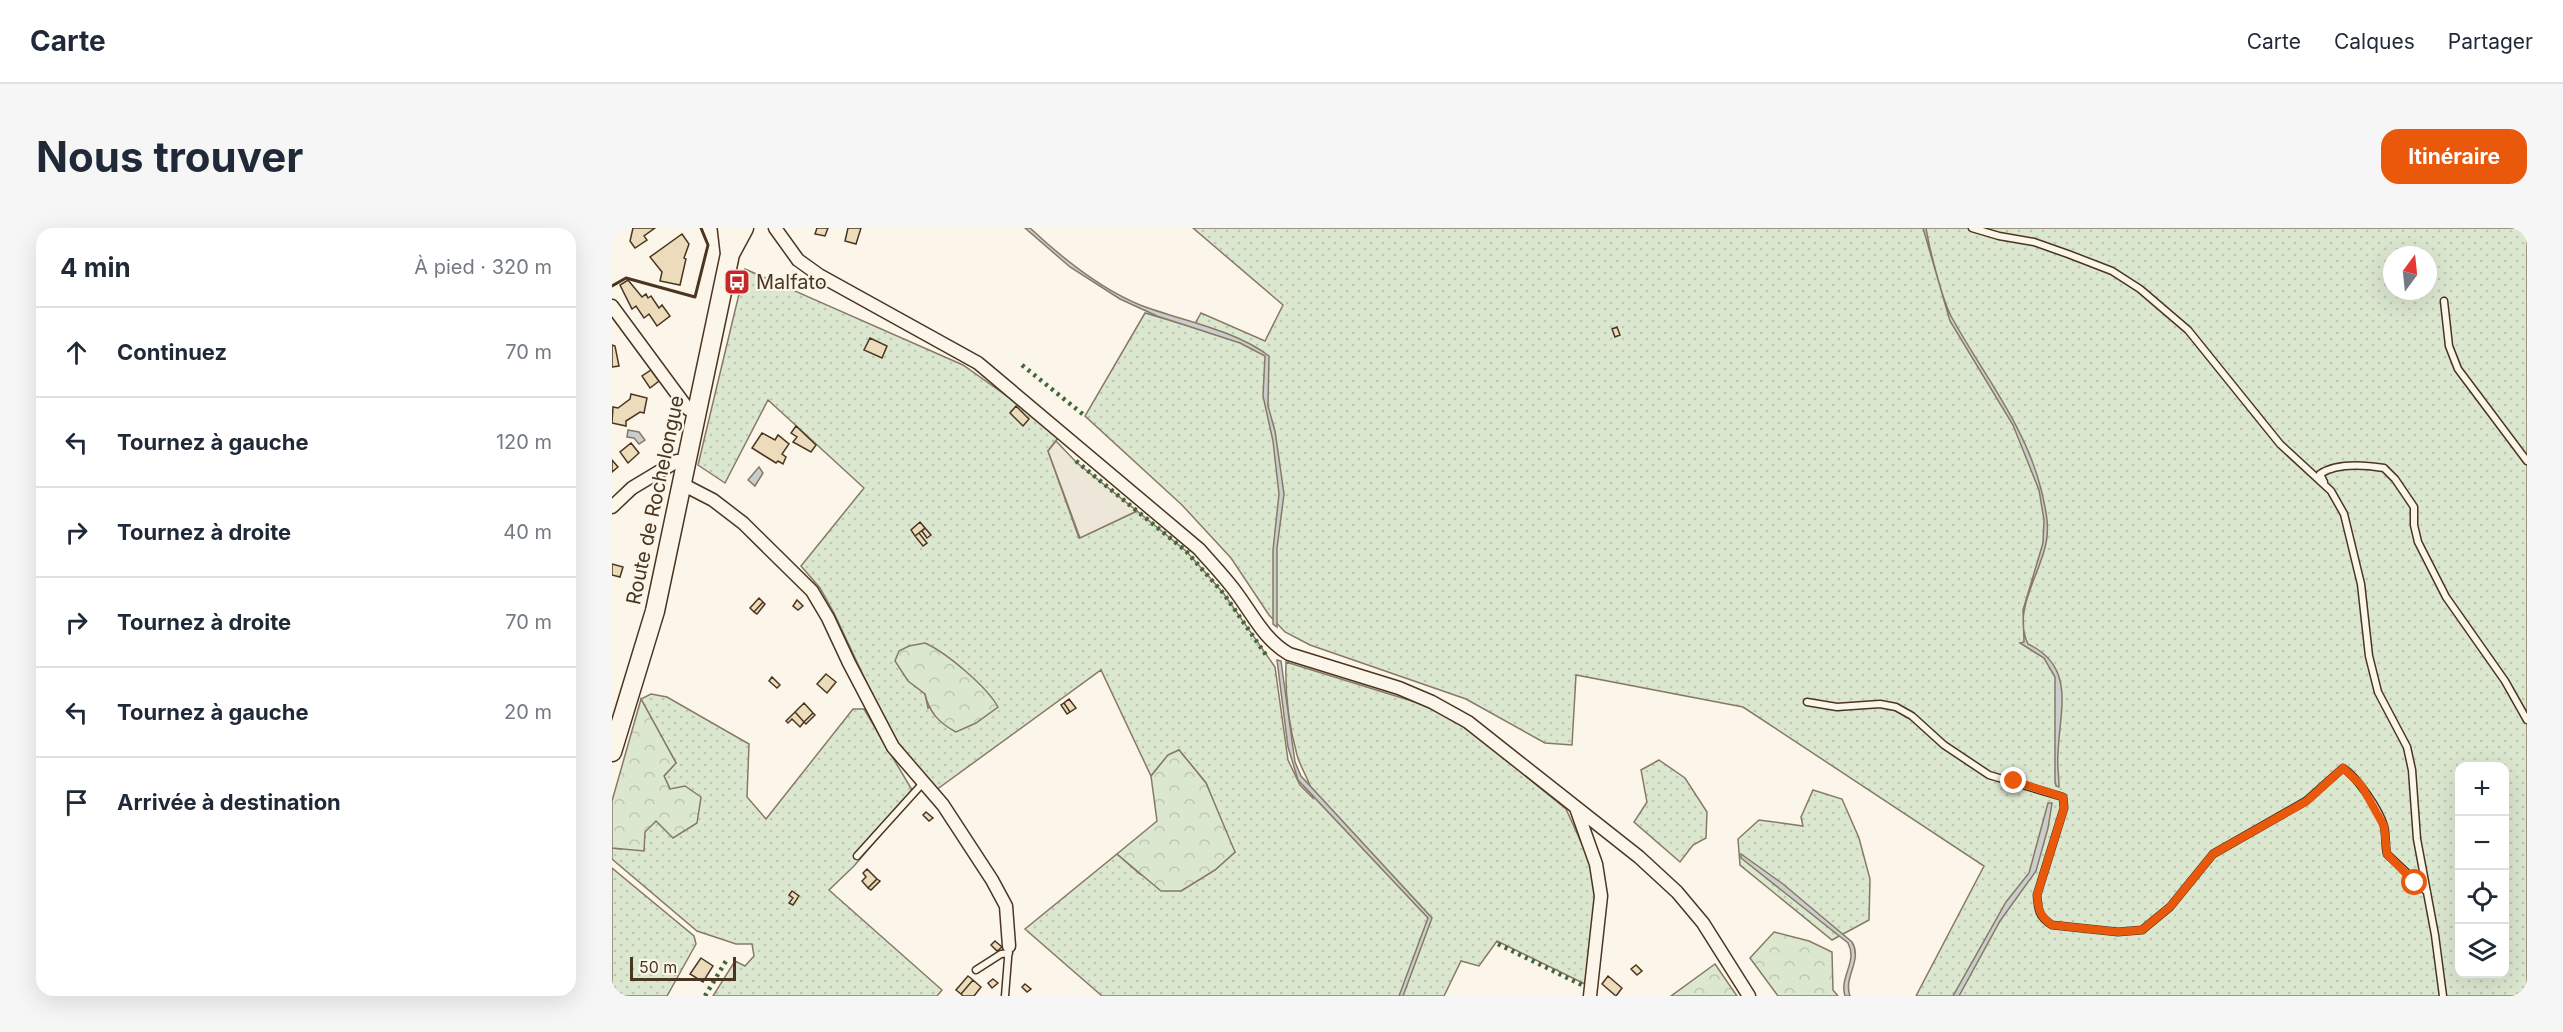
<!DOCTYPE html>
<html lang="fr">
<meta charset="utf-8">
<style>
:root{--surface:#fff;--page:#f6f6f7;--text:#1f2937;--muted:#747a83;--line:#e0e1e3;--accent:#ea580c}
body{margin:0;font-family:Inter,sans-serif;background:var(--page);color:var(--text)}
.controls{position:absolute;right:18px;bottom:18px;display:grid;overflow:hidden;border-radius:12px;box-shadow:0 6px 24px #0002}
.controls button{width:54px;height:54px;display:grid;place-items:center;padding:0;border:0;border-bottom:2px solid var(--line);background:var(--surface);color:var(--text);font:30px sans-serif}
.compass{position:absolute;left:1771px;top:18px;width:54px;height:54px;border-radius:50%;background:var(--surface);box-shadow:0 6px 24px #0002;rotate:15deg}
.scale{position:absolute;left:18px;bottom:15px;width:106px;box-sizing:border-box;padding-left:6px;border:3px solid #4a3520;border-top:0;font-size:16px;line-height:21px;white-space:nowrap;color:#4a3520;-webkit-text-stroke:4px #fbf6e9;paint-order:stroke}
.stop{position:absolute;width:18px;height:18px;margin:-14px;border:4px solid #ea580c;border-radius:50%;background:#fff}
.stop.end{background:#ea580c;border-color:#fff;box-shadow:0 2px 6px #0008}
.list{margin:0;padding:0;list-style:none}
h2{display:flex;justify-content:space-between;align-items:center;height:78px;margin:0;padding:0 24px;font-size:26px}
h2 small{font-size:20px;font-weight:400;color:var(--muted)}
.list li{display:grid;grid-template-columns:39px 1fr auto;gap:18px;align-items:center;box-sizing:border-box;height:90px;padding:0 24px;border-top:2px solid var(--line)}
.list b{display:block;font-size:22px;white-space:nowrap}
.list em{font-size:20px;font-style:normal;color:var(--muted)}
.icon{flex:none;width:33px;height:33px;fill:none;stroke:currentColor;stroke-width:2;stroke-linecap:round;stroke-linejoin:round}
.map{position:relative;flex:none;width:1915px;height:768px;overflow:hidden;border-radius:18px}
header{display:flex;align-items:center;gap:36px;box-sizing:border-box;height:84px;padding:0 30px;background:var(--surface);border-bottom:2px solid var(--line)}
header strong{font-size:28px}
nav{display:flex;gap:33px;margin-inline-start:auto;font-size:21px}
.intro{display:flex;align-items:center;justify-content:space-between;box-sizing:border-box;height:144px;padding:0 36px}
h1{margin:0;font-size:42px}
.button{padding:15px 27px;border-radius:18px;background:var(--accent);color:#fff;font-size:21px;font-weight:700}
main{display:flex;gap:36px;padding:0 36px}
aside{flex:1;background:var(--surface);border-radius:18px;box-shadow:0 6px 24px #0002}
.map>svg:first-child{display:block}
.green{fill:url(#green-dots);stroke:#887966;stroke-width:1.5;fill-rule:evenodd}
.forest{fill:url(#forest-crowns);stroke:#887966;stroke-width:1.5}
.parking{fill:#ede7d9;stroke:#887966;stroke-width:1.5}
.water{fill:#c9cecd;stroke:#887966;stroke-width:1.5}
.building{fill:#ecdcbc;stroke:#4a3520;stroke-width:1.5}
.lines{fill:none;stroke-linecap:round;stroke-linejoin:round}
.lane-casing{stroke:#4a3520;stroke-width:9}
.street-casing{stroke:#4a3520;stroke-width:15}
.secondary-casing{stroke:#4a3520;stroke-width:21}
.lane{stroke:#fbf6e9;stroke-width:6}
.street{stroke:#fbf6e9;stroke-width:12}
.secondary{stroke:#fbf6e9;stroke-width:18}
.hedge{stroke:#436837;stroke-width:4.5;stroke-dasharray:3 4.5;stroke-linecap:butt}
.wall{stroke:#4a3520;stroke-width:3}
.route{stroke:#ea580c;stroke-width:8}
.labels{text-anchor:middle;stroke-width:4.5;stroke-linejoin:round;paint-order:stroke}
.poi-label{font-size:20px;fill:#4a3520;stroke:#fbf6e9;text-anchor:start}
.street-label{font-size:20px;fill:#4a3520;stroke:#fbf6e9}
</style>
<header>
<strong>Carte</strong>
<nav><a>Carte</a><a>Calques</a><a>Partager</a></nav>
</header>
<div class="intro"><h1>Nous trouver</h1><a class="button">Itinéraire</a></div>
<main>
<aside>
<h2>4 min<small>À pied · 320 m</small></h2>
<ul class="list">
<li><svg class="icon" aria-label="ahead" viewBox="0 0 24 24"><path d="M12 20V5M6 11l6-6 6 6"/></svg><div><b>Continuez</b></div><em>70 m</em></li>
<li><svg class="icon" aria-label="left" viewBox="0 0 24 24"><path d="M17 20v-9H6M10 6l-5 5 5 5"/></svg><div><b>Tournez à gauche</b></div><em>120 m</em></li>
<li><svg class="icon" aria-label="right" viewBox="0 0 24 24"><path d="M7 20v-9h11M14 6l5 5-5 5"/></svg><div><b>Tournez à droite</b></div><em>40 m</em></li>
<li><svg class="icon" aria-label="right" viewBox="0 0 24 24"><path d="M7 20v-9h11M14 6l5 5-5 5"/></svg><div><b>Tournez à droite</b></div><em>70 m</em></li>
<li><svg class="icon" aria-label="left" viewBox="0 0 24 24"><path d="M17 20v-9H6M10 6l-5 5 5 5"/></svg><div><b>Tournez à gauche</b></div><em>20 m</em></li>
<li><svg class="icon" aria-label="arrive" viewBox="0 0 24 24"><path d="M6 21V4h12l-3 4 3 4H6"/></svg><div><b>Arrivée à destination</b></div></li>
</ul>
</aside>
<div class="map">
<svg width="1915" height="768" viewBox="0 0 1915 768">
<defs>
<pattern id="green-dots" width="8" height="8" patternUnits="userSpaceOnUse" patternTransform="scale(1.5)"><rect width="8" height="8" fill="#dce7d0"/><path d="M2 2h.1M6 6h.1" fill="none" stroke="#bec7b2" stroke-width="1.8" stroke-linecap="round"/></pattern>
<pattern id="forest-crowns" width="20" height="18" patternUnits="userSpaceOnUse" patternTransform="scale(1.5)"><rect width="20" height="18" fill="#dce7d0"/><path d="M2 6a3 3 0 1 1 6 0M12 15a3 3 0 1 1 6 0" fill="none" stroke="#bec7b2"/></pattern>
</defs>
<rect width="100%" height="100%" fill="#fbf6e9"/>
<path class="green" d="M581 0H1915V768H1304L1372 638 1131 479 964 447 960 517 933 515 854 471 698 417 673 404 657 387 619 330 570 277 473 188 533 85 581 99 589 85 653 113 671 77ZM1780 27H1816V63H1780ZM1848 538H1892V746H1848Z
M133 41 351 137 409 178 446 210 436 223 467 310 525 283 574 323 592 343 612 366 663 439 676 532 688 557 701 570C700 555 689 542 685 527 677 498 673 464 674 434L816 478 850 496 954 581 979 636 984 676 977 758 885 713 867 738 849 733 832 768H490L413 701 505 626 528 646 569 663 603 642 623 624 615 611 594 555 567 522 556 527 539 548 489 442 324 562 284 517 222 385 208 360 189 338 252 260 156 172 113 255 86 237ZM347 438 361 453 316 480 313 466Z
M39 466 55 469 137 516 135 569 154 591 241 481H252L303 567 242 638 217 662 330 762 325 768H101L123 733 133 738 142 728 140 716H124L85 703 0 631V620L9 621 44 593 58 561 52 548 64 535 29 471Z
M1047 532 1073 550 1095 584 1094 610 1081 617 1068 634 1022 594 1035 574 1029 542Z
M1201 562 1230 571 1247 610 1258 651 1257 692 1220 712 1128 637 1126 611 1147 592 1191 598 1189 589Z
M0 640 82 708 84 716 55 768H0Z"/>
<path class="forest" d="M313 415C335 425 375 459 386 479L364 495 344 504C327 495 317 484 313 466L296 453 283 433 287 423 297 418Z
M29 471 64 535 52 548 58 561 73 558 89 569 85 595 61 610 44 593 33 604 32 623 0 620V573Z
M567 522 594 555 623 624 603 642 569 663H549L505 626 545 593 539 548 556 527Z
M1162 704 1197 713 1220 724 1221 762 1226 768H1166L1138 730Z
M1103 736 1125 768H1059Z"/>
<path class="parking" d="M444 213 464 234 525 283 468 310 436 223Z"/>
<path class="water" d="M413 0H418C450 30 487 60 528 77 570 93 621 101 657 128L656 178 663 203 672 266 665 320V399L661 396V322L667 266 661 213 651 168 653 128 628 115 545 88 508 71 458 39Z
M1311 0H1314C1317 19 1330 71 1339 88 1370 145 1413 197 1429 261 1433 278 1438 298 1434 315 1428 347 1400 383 1416 416 1465 439 1447 484 1446 526 1445 537 1447 548 1447 559L1444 558 1443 553V449L1432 430 1408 415 1412 414 1411 382 1431 315 1432 292 1427 262 1401 197 1338 93Z
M16 202 27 204 33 212 27 216 22 210 15 209Z
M147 239 151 245 143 258 136 252Z
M665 432 669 433 683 534 689 548 820 690 791 768H787L816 690 686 552 676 519Z
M1436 575H1440L1436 600 1424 643 1388 693 1347 768H1341L1394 674 1417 645Z
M1129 626 1171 656 1240 714C1251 733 1231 748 1238 768H1233C1227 749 1246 734 1236 715L1129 630Z"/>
<path class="building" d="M21 0H43L32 8 35 12 23 20 18 13Z
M205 0H216L213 8 203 6Z
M236 0H249L244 16 233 13Z
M70 6 77 16 72 30 74 31 68 57 48 53 50 44 38 29Z
M16 52 30 69 34 66 36 70 39 68 47 80 50 77 58 88 45 98 37 86 32 90 24 78 20 81 8 57Z
M1005 99 1008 107 1003 109 1000 101Z
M258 110 275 118 270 130 252 122Z
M0 117 3 118 7 138 0 139Z
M39 142 47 153 38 160 30 148Z
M19 166 35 170 32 185 28 184 14 193V198L0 195 1 179 6 180 18 171Z
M404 178 417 191 411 198 398 185Z
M184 198 204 217 199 224 181 214 185 209 179 205Z
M150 205 163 212 166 207 177 216 170 226 174 229 171 236 166 233 164 235 140 220Z
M19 215 27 225 16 235 8 224Z
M0 232 6 239 0 244Z
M308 294 313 300 303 308 299 302Z
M313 300 319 307 315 310 310 303Z
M307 305 315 315 311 318 303 308Z
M0 336 11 339 8 349 0 347Z
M147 370 151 374 142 384 138 380Z
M185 372 191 378 186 382 181 378Z
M151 374 153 376 145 386 142 384Z
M214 446 224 454 215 465 205 456Z
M160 449 168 457 165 460 157 453Z
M457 471 464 480 458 484 452 475Z
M192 475 201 485 192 494 183 484Z
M452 475 458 484 455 486 449 477Z
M183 484 192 494 188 499 180 491 176 495 174 493Z
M201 485 203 487 194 496 192 494Z
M314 584 321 590 317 593 311 587Z
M255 641 265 651 256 660 250 653 254 649 251 645Z
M265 651 268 653 259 662 256 660Z
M180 663 187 668 181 677 177 675 181 670 177 667Z
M383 713 390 719 385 723 379 717Z
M89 730 101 738 91 754 78 746Z
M1024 737 1030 743 1025 747 1019 741Z
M356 748 361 752 349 766 344 762Z
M996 748 1010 760 1004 768 990 756Z
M381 751 386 755 380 760 376 755Z
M361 752 369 759 362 768H351L349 766Z
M413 756 419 761 415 764 410 759Z"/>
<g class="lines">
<g class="lane-casing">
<path id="lane" d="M1360 0 1387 8 1422 14 1456 26 1500 43 1528 61 1576 102 1668 216 1719 263 1732 286 1749 356 1757 428 1766 464 1795 519 1800 542 1805 611 1823 707 1831 768
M1832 73 1837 118 1846 141 1915 233
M1712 254 1708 246C1724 235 1753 237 1772 240L1783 251 1802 279V297L1806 314 1834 369 1893 453 1915 492
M1195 474 1225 479 1268 476 1284 479 1300 488 1332 517 1377 547 1451 569 1452 580 1425 667C1426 682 1427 689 1440 697L1506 704 1530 702 1558 679 1601 626 1694 573 1731 540C1745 549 1767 581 1772 598 1774 606 1773 617 1775 626L1815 664
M245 628 311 555
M364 742 389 726 397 725
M393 768 397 718"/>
</g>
<g class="street-casing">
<path id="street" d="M163 0 186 32 207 47 366 135 587 321C600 336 614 350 626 367 642 389 653 412 677 426L787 460 820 474 856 494 1027 629 1065 664 1091 695 1137 768
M0 78 76 181 86 183
M70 256 101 272 131 295 200 363 216 390 237 435 281 519 331 577 380 652 394 678 397 718
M0 279 20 260 65 233 75 235
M964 580 984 636 989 668 978 768"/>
</g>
<g class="secondary-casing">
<path id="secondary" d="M118 26 132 0
M0 524 43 383 118 26 115 0"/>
</g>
<use href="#lane" class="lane"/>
<use href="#street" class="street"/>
<use href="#secondary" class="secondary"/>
<path class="hedge" d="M410 137 473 188
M464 233 574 323 612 366 656 430
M886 716 970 757
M93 768 114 733"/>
<path class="wall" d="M0 58 14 50 83 69 96 17 89 0"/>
</g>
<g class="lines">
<path class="route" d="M1402 553 1451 569 1452 580 1425 667C1426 681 1428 689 1440 697L1506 704 1530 702 1558 679 1601 626 1695 573 1731 540 1749 557 1772 598 1775 626 1803 655"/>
</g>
<defs>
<g id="bus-square" transform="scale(1.35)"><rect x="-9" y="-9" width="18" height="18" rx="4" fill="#c62828" stroke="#fbf6e9"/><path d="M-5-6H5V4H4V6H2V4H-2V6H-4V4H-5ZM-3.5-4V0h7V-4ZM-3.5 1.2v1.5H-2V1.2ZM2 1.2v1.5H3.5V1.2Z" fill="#fff"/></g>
</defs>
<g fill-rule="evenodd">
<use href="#bus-square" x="125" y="54"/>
</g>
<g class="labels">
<g class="poi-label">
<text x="144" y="61">Malfato</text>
</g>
<g class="street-label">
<text transform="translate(43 272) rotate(-78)" y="7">Route de Rochelongue</text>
</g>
</g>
</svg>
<div class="controls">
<button>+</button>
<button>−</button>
<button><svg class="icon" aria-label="locate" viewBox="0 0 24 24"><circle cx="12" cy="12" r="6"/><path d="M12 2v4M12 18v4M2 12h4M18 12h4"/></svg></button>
<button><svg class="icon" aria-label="layers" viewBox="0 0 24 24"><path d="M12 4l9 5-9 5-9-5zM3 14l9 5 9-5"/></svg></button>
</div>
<svg class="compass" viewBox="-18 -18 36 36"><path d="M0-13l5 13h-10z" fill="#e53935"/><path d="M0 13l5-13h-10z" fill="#747a83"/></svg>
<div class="scale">50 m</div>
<div class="stop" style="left:1803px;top:655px"></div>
<div class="stop end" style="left:1402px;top:553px"></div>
</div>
</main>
